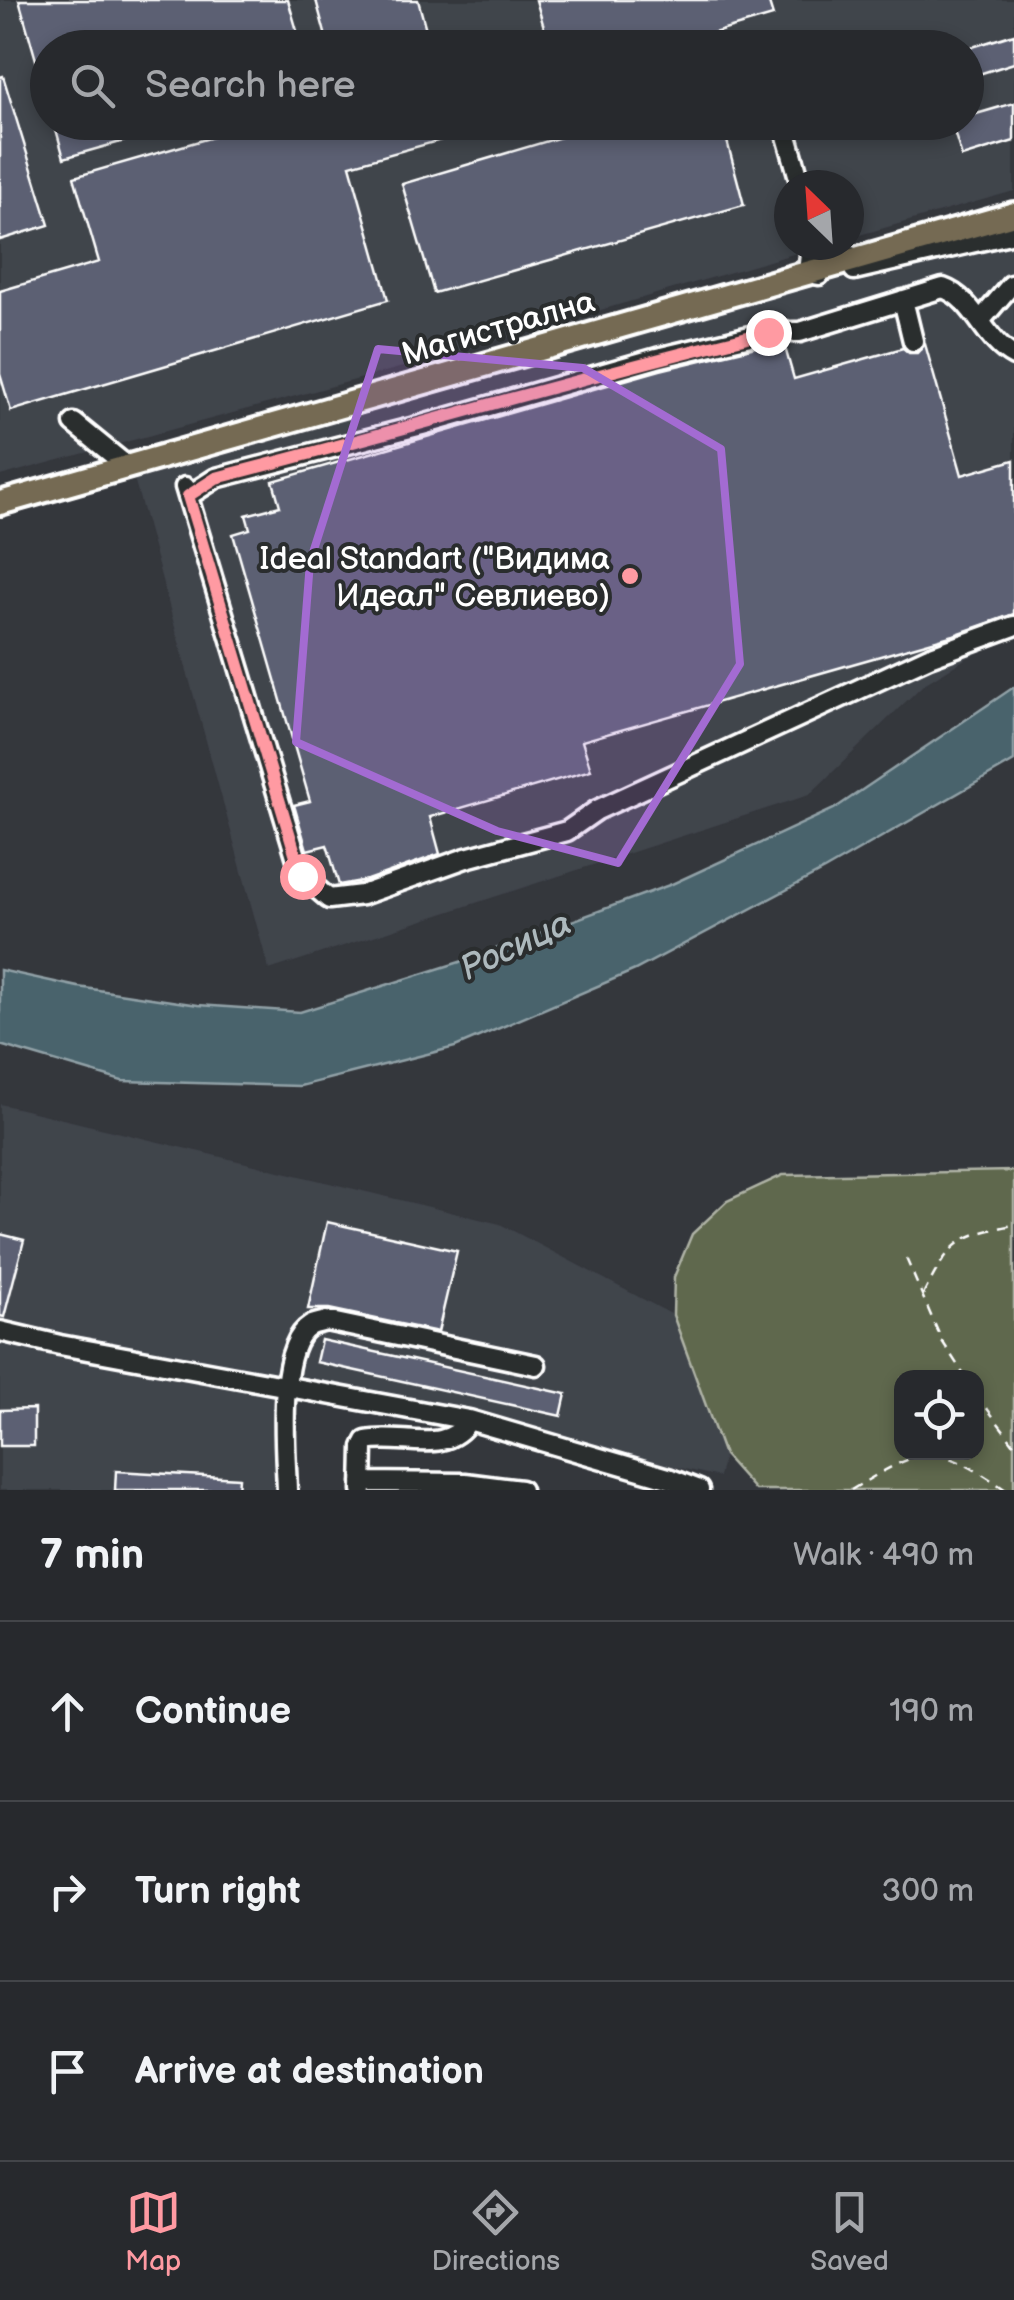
<!DOCTYPE html>
<meta charset="utf-8">
<style>
:root{--surface:#27292d;--page:#2f3135;--text:#f1f3f6;--muted:#a4a6aa;--line:#434549;--accent:#ff9aa2}
body{margin:0;font-family:"Balsamiq Sans",sans-serif;background:var(--page);color:var(--text)}
.controls{position:absolute;right:30px;bottom:30px;display:grid;overflow:hidden;border-radius:20px;box-shadow:0 5px 15px #0003}
.controls button{width:90px;height:90px;display:grid;place-items:center;padding:0;border:0;border-bottom:2px solid var(--line);background:var(--surface);color:var(--text);font:50px sans-serif}
.compass{position:absolute;left:774px;top:170px;width:90px;height:90px;border-radius:50%;background:var(--surface);box-shadow:0 5px 15px #0003;rotate:335deg}
.stop{position:absolute;width:30px;height:30px;margin:-22px;border:8px solid #ff9aa2;border-radius:50%;background:#fff}
.stop.end{background:#ff9aa2;border-color:#fff;box-shadow:0 2px 10px #0008}
.list{margin:0;padding:0;list-style:none}
h2{display:flex;justify-content:space-between;align-items:center;height:130px;margin:0;padding:0 40px;font-size:42px}
h2 small{font-size:32px;font-weight:400;color:var(--muted)}
.list li{display:grid;grid-template-columns:65px 1fr auto;gap:30px;align-items:center;box-sizing:border-box;height:180px;padding:0 40px;border-top:2px solid var(--line)}
.list b{display:block;font-size:38px;white-space:nowrap}
.list em{font-size:32px;font-style:normal;color:var(--muted)}
.icon{flex:none;width:55px;height:55px;fill:none;stroke:currentColor;stroke-width:2;stroke-linecap:round;stroke-linejoin:round}
.map{position:relative;flex:none;width:1014px;height:1490px;overflow:hidden}
.search{position:absolute;background:var(--surface);box-shadow:0 5px 15px #0003;left:30px;right:30px;top:30px;height:110px;display:flex;align-items:center;gap:25px;box-sizing:border-box;padding:0 35px;border-radius:55px;color:var(--muted);font-size:38px}
.sheet{height:670px;background:var(--surface)}
nav{display:flex;justify-content:space-around;align-items:center;box-sizing:border-box;height:140px;border-top:2px solid var(--line);background:var(--surface);font-size:28px;color:var(--muted)}
nav a{display:grid;justify-items:center;gap:5px}
nav .on{color:var(--accent)}
.map>svg:first-child{display:block}
.built{fill:#40444c;fill-rule:evenodd}
.green{fill:#5f674e;stroke:#afb3a6;stroke-width:2.5;fill-rule:evenodd}
.water{fill:#48636c;stroke:#91a1a7;stroke-width:2.5}
.building{fill:#5c6173;stroke:#fff;stroke-width:2.5}
.lines{fill:none;stroke-linecap:round;stroke-linejoin:round}
.minor-casing{stroke:#fff;stroke-width:25}
.major-casing{stroke:#fff;stroke-width:30}
.path{stroke:#fff;stroke-width:2.5;stroke-dasharray:10 8;stroke-linecap:butt}
.minor{stroke:#2a2d2e;stroke-width:18}
.major{stroke:#746b52;stroke-width:22}
.route{stroke:#ff9aa2;stroke-width:12}
.marked{fill:#a36bd2;fill-opacity:0.2;stroke:#a36bd2;stroke-width:8;stroke-linejoin:round}
.poi-dot{fill:#ff9aa2;stroke:#2a2d2e;stroke-width:4}
.labels{text-anchor:middle;stroke-width:8;stroke-linejoin:round;paint-order:stroke}
.street-label{font-size:32px;fill:#fff;stroke:#2a2d2e}
.poi-label{font-size:32px;fill:#fff;stroke:#2a2d2e;text-anchor:end}
.water-label{font-size:35px;font-style:italic;fill:#adb9bd;stroke:#2a2d2e}
</style>
<div class="map">
<svg width="1014" height="1490" viewBox="0 0 1014 1490">
<rect width="100%" height="100%" fill="#34373c"/>
<filter id="ink" filterUnits="userSpaceOnUse"><feTurbulence type="fractalNoise" baseFrequency=".01" numOctaves="2"/><feDisplacementMap in="SourceGraphic" scale="20" xChannelSelector="R" yChannelSelector="G"/><feConvolveMatrix kernelMatrix="1 2 1 2 8 2 1 2 1" color-interpolation-filters="sRGB"/></filter>
<g filter="url(#ink)">
<path class="built" d="M0 0H1014V191L849 238V185H789V245H824L429 360 0 476ZM48 48H966V122H48Z
M1014 226V637L967 658 924 684 809 795 269 970 134 478Z
M0 1104 500 1224 673 1315 724 1455 719 1477 271 1372 276 1490H0Z"/>
<path class="green" d="M1014 1171V1490H755L724 1455 673 1315 674 1277 692 1234 727 1201 783 1175ZM902 1378H976V1452H902Z"/>
<path class="water" d="M1014 687V761L824 870 635 970 455 1047 300 1086 122 1081 0 1045V970L78 987 198 1005 300 1012 463 961 672 884 834 809Z"/>
<path class="building" d="M19 0H288L302 48H48V88H44Z
M316 0H418L431 48H329Z
M536 0H768L773 16 700 37 702 48H550Z
M1014 34V63L966 78V49Z
M3 76 49 225 0 240V77Z
M1014 103V141L962 157 951 122H966V117Z
M54 122H178V126L64 158Z
M265 122H452L456 136 350 165 388 300 11 411 0 374V291L99 262 74 177Z
M572 122H722L744 205 434 293 402 184 575 133Z
M768 344H784L794 379 903 348 909 353H917L925 344 962 475 1014 460V614L954 635 582 741 591 770 430 817 440 854 367 880 339 885 327 845 307 850 294 805 310 801 233 534 250 529 246 515 280 506 273 481 660 370Z
M327 1222 457 1251 438 1332 329 1309H308Z
M0 1234 24 1240 4 1317 0 1316Z
M321 1340 566 1394 561 1416 316 1362Z
M34 1409V1446H0V1410Z
M116 1471 239 1478 238 1490H115Z"/>
<g class="lines">
<g class="minor-casing">
<path id="minor" d="M783 122 801 185
M811 245 808 273 819 275
M825 245 856 258
M854 270 1014 233
M903 300 913 341
M980 321 1011 285
M74 423 128 467
M185 487 302 876 329 899 362 895 466 858 567 831 597 810 929 657 1014 626
M188 496 216 478 422 425 657 358 767 332H800L943 288C975 299 984 341 1014 356
M0 1331 60 1345 469 1420 668 1478 699 1490
M362 1482 465 1483 521 1490
M287 1490C286 1453 275 1348 310 1326 315 1323 321 1323 326 1321L536 1365
M362 1490 363 1447 366 1441C402 1433 446 1457 469 1420"/>
</g>
<g class="major-casing">
<path id="major" d="M0 503 1014 214"/>
</g>
<path class="path" d="M906 1258 942 1341 966 1378
M923 1295C951 1243 954 1236 1014 1225
M976 1394 1014 1444
M851 1490C921 1448 935 1440 1006 1490"/>
<use href="#minor" class="minor"/>
<use href="#major" class="major"/>
</g>
</g>
<g class="lines" filter="url(#ink)">
<path class="route" d="M302 876 188 496 216 478C401 431 583 376 768 332"/>
</g>
<path class="marked" d="M378 349 583 368 721 449 740 664 618 863 497 831 296 742 310 562Z"/>
<circle class="poi-dot" cx="630" cy="576" r="10"/>
<g class="labels">
<g class="street-label">
<text transform="translate(498 327) rotate(-16)" y="11">Магистрална</text>
</g>
<g class="poi-label">
<text x="610" y="569">Ideal Standart ("Видима<tspan x="610" dy="37">Идеал" Севлиево)</tspan></text>
</g>
<g class="water-label">
<text transform="translate(515 945) rotate(-25)" y="12">Росица</text>
</g>
</g>
</svg>
<div class="controls">
<button><svg class="icon" aria-label="locate" viewBox="0 0 24 24"><circle cx="12" cy="12" r="6"/><path d="M12 2v4M12 18v4M2 12h4M18 12h4"/></svg></button>
</div>
<svg class="compass" viewBox="-18 -18 36 36"><path d="M0-13l5 13h-10z" fill="#e53935"/><path d="M0 13l5-13h-10z" fill="#a4a6aa"/></svg>
<div class="stop" style="left:302px;top:876px"></div>
<div class="stop end" style="left:768px;top:332px"></div>
<div class="search"><svg class="icon" aria-label="search" viewBox="0 0 24 24"><circle cx="10" cy="10" r="6"/><path d="M15 15l6 6"/></svg>Search here</div>
</div>
<section class="sheet">
<h2>7 min<small>Walk · 490 m</small></h2>
<ul class="list">
<li><svg class="icon" aria-label="ahead" viewBox="0 0 24 24"><path d="M12 20V5M6 11l6-6 6 6"/></svg><div><b>Continue</b></div><em>190 m</em></li>
<li><svg class="icon" aria-label="right" viewBox="0 0 24 24"><path d="M7 20v-9h11M14 6l5 5-5 5"/></svg><div><b>Turn right</b></div><em>300 m</em></li>
<li><svg class="icon" aria-label="arrive" viewBox="0 0 24 24"><path d="M6 21V4h12l-3 4 3 4H6"/></svg><div><b>Arrive at destination</b></div></li>
</ul>
</section>
<nav>
<a class="on"><svg class="icon" aria-label="map" viewBox="0 0 24 24"><path d="M3 6l6-2 6 2 6-2v14l-6 2-6-2-6 2zM9 4v14M15 6v14"/></svg>Map</a>
<a><svg class="icon" aria-label="directions" viewBox="0 0 24 24"><path d="M12 3l9 9-9 9-9-9zM9 14v-3h6M13 9l2 2-2 2"/></svg>Directions</a>
<a><svg class="icon" aria-label="saved" viewBox="0 0 24 24"><path d="M7 4h10v16l-5-4-5 4z"/></svg>Saved</a>
</nav>
